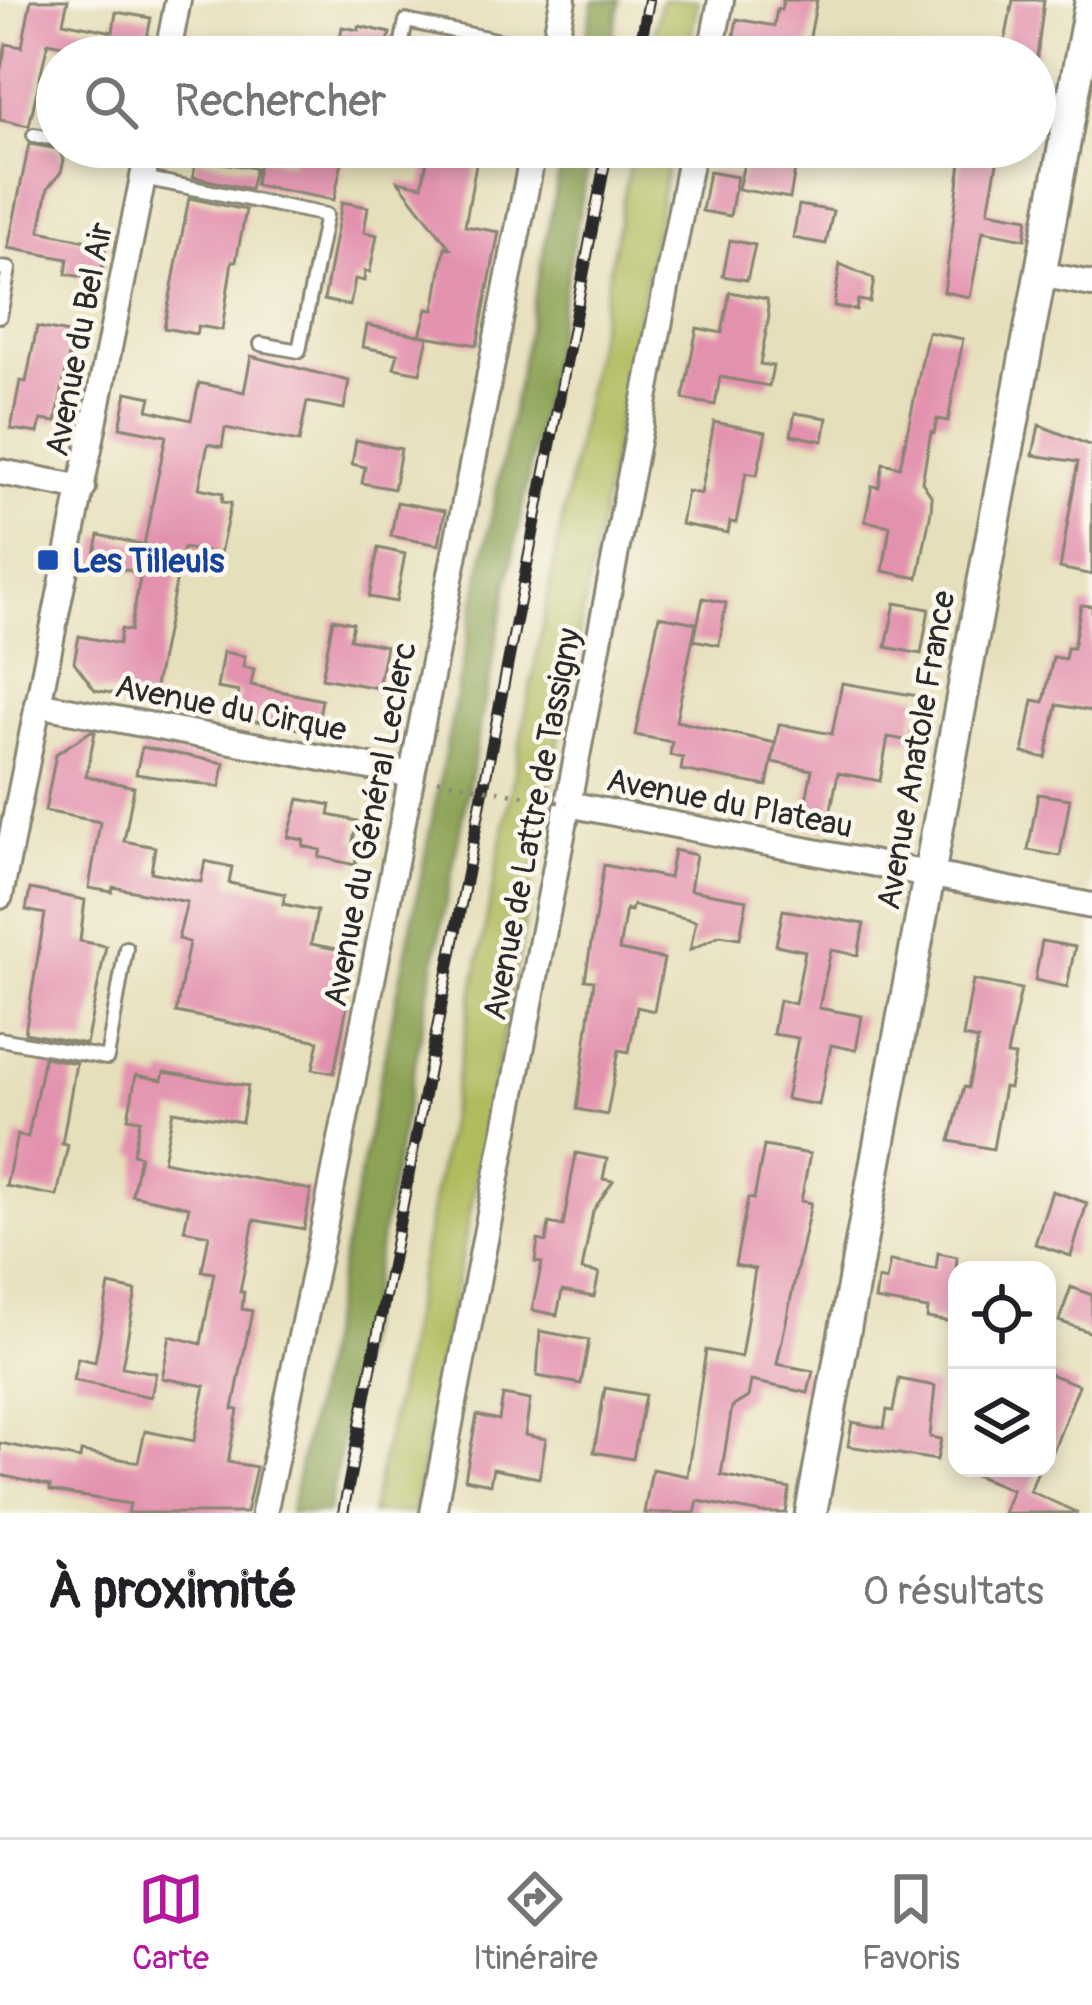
<!DOCTYPE html>
<html lang="fr">
<meta charset="utf-8">
<style>
:root{--surface:#fff;--page:#f6f6f6;--text:#202124;--muted:#757577;--line:#e0e0e0;--accent:#b5179e}
body{margin:0;font-family:Pangolin,sans-serif;background:var(--page);color:var(--text)}
.controls{position:absolute;right:36px;bottom:36px;display:grid;overflow:hidden;border-radius:24px;box-shadow:0 6px 18px #0003}
.controls button{width:108px;height:108px;display:grid;place-items:center;padding:0;border:0;border-bottom:3px solid var(--line);background:var(--surface);color:var(--text);font:60px sans-serif}
.list{margin:0;padding:0;list-style:none}
h2{display:flex;justify-content:space-between;align-items:center;height:156px;margin:0;padding:0 48px;font-size:51px}
h2 small{font-size:39px;font-weight:400;color:var(--muted)}
.icon{flex:none;width:66px;height:66px;fill:none;stroke:currentColor;stroke-width:2;stroke-linecap:round;stroke-linejoin:round}
.map{position:relative;flex:none;width:1092px;height:1513px;overflow:hidden}
.search{position:absolute;background:var(--surface);box-shadow:0 6px 18px #0003;left:36px;right:36px;top:36px;height:132px;display:flex;align-items:center;gap:30px;box-sizing:border-box;padding:0 42px;border-radius:66px;color:var(--muted);font-size:45px}
.sheet{height:324px;background:var(--surface)}
nav{display:flex;justify-content:space-around;align-items:center;box-sizing:border-box;height:168px;border-top:3px solid var(--line);background:var(--surface);font-size:33px;color:var(--muted)}
nav a{display:grid;justify-items:center;gap:6px}
nav .on{color:var(--accent)}
.map>svg:first-child{display:block}
.green{fill:#b0bb5d;stroke:#6e7344;stroke-width:3}
.forest{fill:#8ca354;stroke:#5c6740;stroke-width:3}
.building{fill:#e392ae}
.lines{fill:none;stroke-linecap:round;stroke-linejoin:round}
.service-casing{stroke:#888573;stroke-width:18}
.minor-casing{stroke:#888573;stroke-width:30}
.tertiary-casing{stroke:#888573;stroke-width:36}
.service{stroke:#fff;stroke-width:12}
.minor{stroke:#fff;stroke-width:24}
.tertiary{stroke:#fff;stroke-width:30}
.rail-casing{stroke:#2b2b2b;stroke-width:12}
.rail{stroke:#fbf7ec;stroke-width:8;stroke-dasharray:22;stroke-linecap:butt}
.path-bridge{stroke:#888573;stroke-width:4.5;stroke-dasharray:3 9;stroke-linecap:butt}
.transit-dot{fill:#1a4fb4;stroke:#fbf7ec;stroke-width:4.5}
.labels{text-anchor:middle;stroke-width:9;stroke-linejoin:round;paint-order:stroke}
.street-label{font-size:33px;fill:#2b2b2b;stroke:#fbf7ec}
.transit-label{font-size:33px;font-weight:bold;fill:#164399;stroke:#fbf7ec;text-anchor:start}
</style>
<div class="map">
<svg width="1092" height="1513" viewBox="0 0 1092 1513">
<rect width="100%" height="100%" fill="#fbf7ec"/>
<filter id="ink" filterUnits="userSpaceOnUse"><feTurbulence type="fractalNoise" baseFrequency=".00833" numOctaves="2"/><feDisplacementMap in="SourceGraphic" scale="24" xChannelSelector="R" yChannelSelector="G"/><feConvolveMatrix kernelMatrix="1 2 1 2 8 2 1 2 1" color-interpolation-filters="sRGB"/></filter>
<filter id="wash" filterUnits="userSpaceOnUse"><feTurbulence type="fractalNoise" baseFrequency=".004" numOctaves="4" result="noise"/><feDisplacementMap in="SourceGraphic" scale="48" xChannelSelector="R" yChannelSelector="G"/><feGaussianBlur stdDeviation="2.7" result="paint"/><feColorMatrix in="noise" values="0 0 0 0 0 0 0 0 0 0 0 0 0 0 0 0 0 1.4 0 .05"/><feComposite in="paint" operator="in"/></filter>
<g filter="url(#wash)">
<rect width="100%" height="100%" fill="#e6dfbb"/>
<path class="green" d="M661 0H698L687 57H650Z
M633 147H671L417 1493 413 1513H371L401 1372Z"/>
<path class="forest" d="M594 0H620L609 57H582Z
M564 147H592L328 1513H290L407 947Z"/>
<g id="blocks">
<path class="building" d="M31 0H68L63 22 113 32 116 12 151 18 143 57H121L48 42 29 126 0 120V73L6 44 22 47Z
M783 0H817L808 47 800 46 799 57H730L737 19 774 26 777 9 781 10Z
M1013 0H1044L1037 57H1002Z
M359 26 390 33 385 57H337L342 27 359 30Z
M29 144 58 149 64 160 61 172 48 188 40 231 106 245 100 280 66 274 68 259 8 248Z
M294 147H345L334 200 255 185 260 156 291 163Z
M455 147H479L465 226 499 232 477 345 420 335 427 309 434 310 445 247 450 248 398 181 422 186 429 150 454 154Z
M748 147H799L790 198 738 189Z
M963 147H1000L988 211 1028 218 1025 239 983 231 970 297 944 292Z
M196 159 255 168 250 189 193 177Z
M709 172 737 177 730 216 702 211Z
M189 198 246 210 236 261H232L222 330 198 326 196 334 164 328Z
M342 202 368 207 364 232 377 235 370 272 365 271 364 281 355 279 350 306 324 300Z
M799 205 833 211 826 244 793 238Z
M730 240 755 245 747 280 723 276Z
M840 264 874 279 870 302 858 300 856 310 834 306Z
M730 292 767 299 769 316 760 364 773 366 769 386 720 377 715 405 683 399 697 328 722 333Z
M367 325 428 337 420 373 394 368 398 354 363 347Z
M37 327 73 334 56 422 41 420 38 433 11 429 20 381 26 382Z
M928 332 963 339 948 421 937 419 934 433 931 432 922 482 932 497 931 511 918 578 883 571 890 526 865 521 872 486 879 487 883 463 900 467Z
M251 356 349 381 344 409 307 402 299 442 225 428 222 447 208 444 199 488 223 493 222 502 231 503 220 554 183 548 152 701 95 690 74 662 79 636 119 644 121 629 130 631 141 573 93 563 99 535 144 545 166 436 120 427 127 392 151 397 148 410 191 420 199 383 244 392Z
M795 413 827 418 823 441 791 435Z
M714 422 766 432 757 475 746 473 736 523 730 522 728 533 681 524 687 491 701 494Z
M1039 425 1092 446V575L1060 568 1078 462 1033 455Z
M356 440 401 449 394 489 362 483 365 467 352 464Z
M397 502 445 511 439 545 391 536Z
M378 548 405 554 396 602 369 597Z
M703 598 726 603 719 645 694 640Z
M895 603 929 609 921 654 886 647Z
M1081 605 1092 606V711L1057 705 1046 758 1023 753 1033 700 1044 702 1053 657 1065 659 1067 648H1073Z
M659 616 696 623 676 721 775 743 767 786 681 770 683 758 670 755 672 742 635 735Z
M333 619 353 623 350 639 386 646 378 688 322 678Z
M223 652 245 656 243 667 254 669 251 685 322 700 316 732 234 717 239 692 217 688Z
M842 683 918 696 910 741 888 737 880 781 838 773 827 830 801 825 812 770 772 762 779 724 832 734Z
M91 731 95 732 86 776 134 787 124 841 155 847 151 872 201 882 205 861 232 867 229 883 285 894 283 904 317 911 311 944 346 951 336 999 348 1001 334 1073 313 1069 319 1041 176 1012 189 942 178 939 187 902 113 887 112 892 89 888 100 822 45 811 56 754Z
M142 747 224 763 220 787 136 774Z
M1038 794 1070 799 1060 856 1028 850Z
M299 799 331 805 329 815 357 821 353 841 359 842 355 865 319 857 321 850 303 846 304 840 288 837Z
M674 850 696 855 690 890 747 900 740 938 720 935 690 950 696 921 633 905 631 911 626 909 619 950 664 959 654 1011 637 1007 629 1052 619 1050 607 1115 577 1109 594 981 585 980 604 865 669 878Z
M30 889 85 900 80 941 106 946 86 1044 25 1033 45 914 26 910Z
M783 910 864 924 858 955 831 950 819 1008 862 1016 856 1050 831 1045 819 1105 786 1099 798 1038 773 1034 779 1000 795 1004 805 951 776 945Z
M1042 941 1075 947 1067 987 1035 980Z
M973 980 1021 989 1007 1055 1015 1056 1009 1088 1004 1087 993 1149 950 1141 964 1087 968 1088 978 1040 963 1037Z
M44 1057 76 1063 62 1144 68 1145 57 1196 6 1186 17 1135 28 1137Z
M164 1072 248 1086 242 1122 173 1111 163 1161 311 1190 304 1229 254 1220 240 1292H244L242 1309 252 1311 233 1409 238 1410 228 1462 256 1467 246 1513H128L130 1504 50 1491V1486L0 1475V1443L80 1459 81 1452 138 1462 145 1431 194 1441 205 1386 162 1378 170 1336 201 1344 214 1273 202 1271 209 1235 184 1230 189 1207 132 1195 140 1156 133 1154 140 1120 128 1118 136 1075 162 1080Z
M764 1146 810 1154 801 1201 811 1203 777 1364 813 1371 808 1393 751 1381 748 1397 732 1407 721 1475 790 1489 786 1513H762L698 1501 695 1513H644L652 1469 687 1476 706 1350 741 1357 755 1269 735 1265 748 1198 754 1199Z
M576 1153 607 1159 603 1179 613 1181 593 1211 582 1270 599 1273 594 1297 562 1291 557 1315 532 1310 542 1263 535 1262 538 1240 546 1242 549 1223 563 1226Z
M1052 1191 1087 1203 1071 1256 1035 1244Z
M938 1253 957 1257 952 1322 927 1318 928 1309 875 1300 878 1279 886 1281 890 1261 936 1269Z
M109 1285 136 1291 122 1367 156 1373 151 1397 73 1380 78 1358 95 1362Z
M1071 1287 1092 1295V1333L1059 1321Z
M540 1331 589 1340 581 1384 537 1376Z
M1047 1373 1079 1385 1048 1464H1047Z
M899 1379 935 1386 930 1437 941 1439 937 1460 848 1446 852 1422 884 1428 887 1410 893 1411Z
M605 1388 645 1395 633 1459 594 1452Z
M503 1395 530 1400 525 1435 546 1439 539 1478 493 1469 490 1484 465 1479 477 1415 499 1420Z
M958 1468H1039L1030 1491 1078 1513H1003L1012 1490Z"/>
</g>
</g>
<g filter="url(#ink)">
<use href="#blocks" fill-opacity="0" stroke="#888573" stroke-width="3"/>
<g class="lines">
<g class="service-casing">
<path id="service" d="M399 57 406 21 553 52
M34 135 57 139
M97 147 146 156
M143 178 326 215 299 351 261 344
M0 268 9 269 0 316
M0 1039 107 1058 126 948"/>
</g>
<g class="minor-casing">
<path id="minor" d="M167 57 178 0
M552 57 563 0
M710 57 721 0
M1040 274 1092 284
M0 472 83 488
M37 704 412 775
M568 804 1092 906
M0 896 149 147
M264 1513 325 1222 534 147
M433 1513 693 147"/>
</g>
<g class="tertiary-casing">
<path id="tertiary" d="M811 1513 1091 0"/>
</g>
<use href="#service" class="service"/>
<use href="#minor" class="minor"/>
<use href="#tertiary" class="tertiary"/>
<g class="rail-casing">
<path id="rail" d="M638 57 649 0
M343 1513 608 147"/>
</g>
<use href="#rail" class="rail"/>
<path class="path-bridge" d="M438 780 568 804"/>
</g>
</g>
<rect class="transit-dot" x="36" y="548" width="24" height="24" rx="6"/>
<g class="labels">
<g class="street-label">
<text transform="translate(78 339) rotate(-79)" y="12">Avenue du Bel Air</text>
<text transform="translate(231 707) rotate(11)" y="12">Avenue du Cirque</text>
<text transform="translate(915 750) rotate(-80)" y="12">Avenue Anatole France</text>
<text transform="translate(730 802) rotate(11)" y="12">Avenue du Plateau</text>
<text transform="translate(369 824) rotate(-79)" y="12">Avenue du Général Leclerc</text>
<text transform="translate(531 824) rotate(-79)" y="12">Avenue de Lattre de Tassigny</text>
</g>
<g class="transit-label">
<text x="72" y="572">Les Tilleuls</text>
</g>
</g>
</svg>
<div class="controls">
<button><svg class="icon" aria-label="locate" viewBox="0 0 24 24"><circle cx="12" cy="12" r="6"/><path d="M12 2v4M12 18v4M2 12h4M18 12h4"/></svg></button>
<button><svg class="icon" aria-label="layers" viewBox="0 0 24 24"><path d="M12 4l9 5-9 5-9-5zM3 14l9 5 9-5"/></svg></button>
</div>
<div class="search"><svg class="icon" aria-label="search" viewBox="0 0 24 24"><circle cx="10" cy="10" r="6"/><path d="M15 15l6 6"/></svg>Rechercher</div>
</div>
<section class="sheet">
<h2>À proximité<small>0 résultats</small></h2>
<ul class="list">
</ul>
</section>
<nav>
<a class="on"><svg class="icon" aria-label="map" viewBox="0 0 24 24"><path d="M3 6l6-2 6 2 6-2v14l-6 2-6-2-6 2zM9 4v14M15 6v14"/></svg>Carte</a>
<a><svg class="icon" aria-label="directions" viewBox="0 0 24 24"><path d="M12 3l9 9-9 9-9-9zM9 14v-3h6M13 9l2 2-2 2"/></svg>Itinéraire</a>
<a><svg class="icon" aria-label="saved" viewBox="0 0 24 24"><path d="M7 4h10v16l-5-4-5 4z"/></svg>Favoris</a>
</nav>
